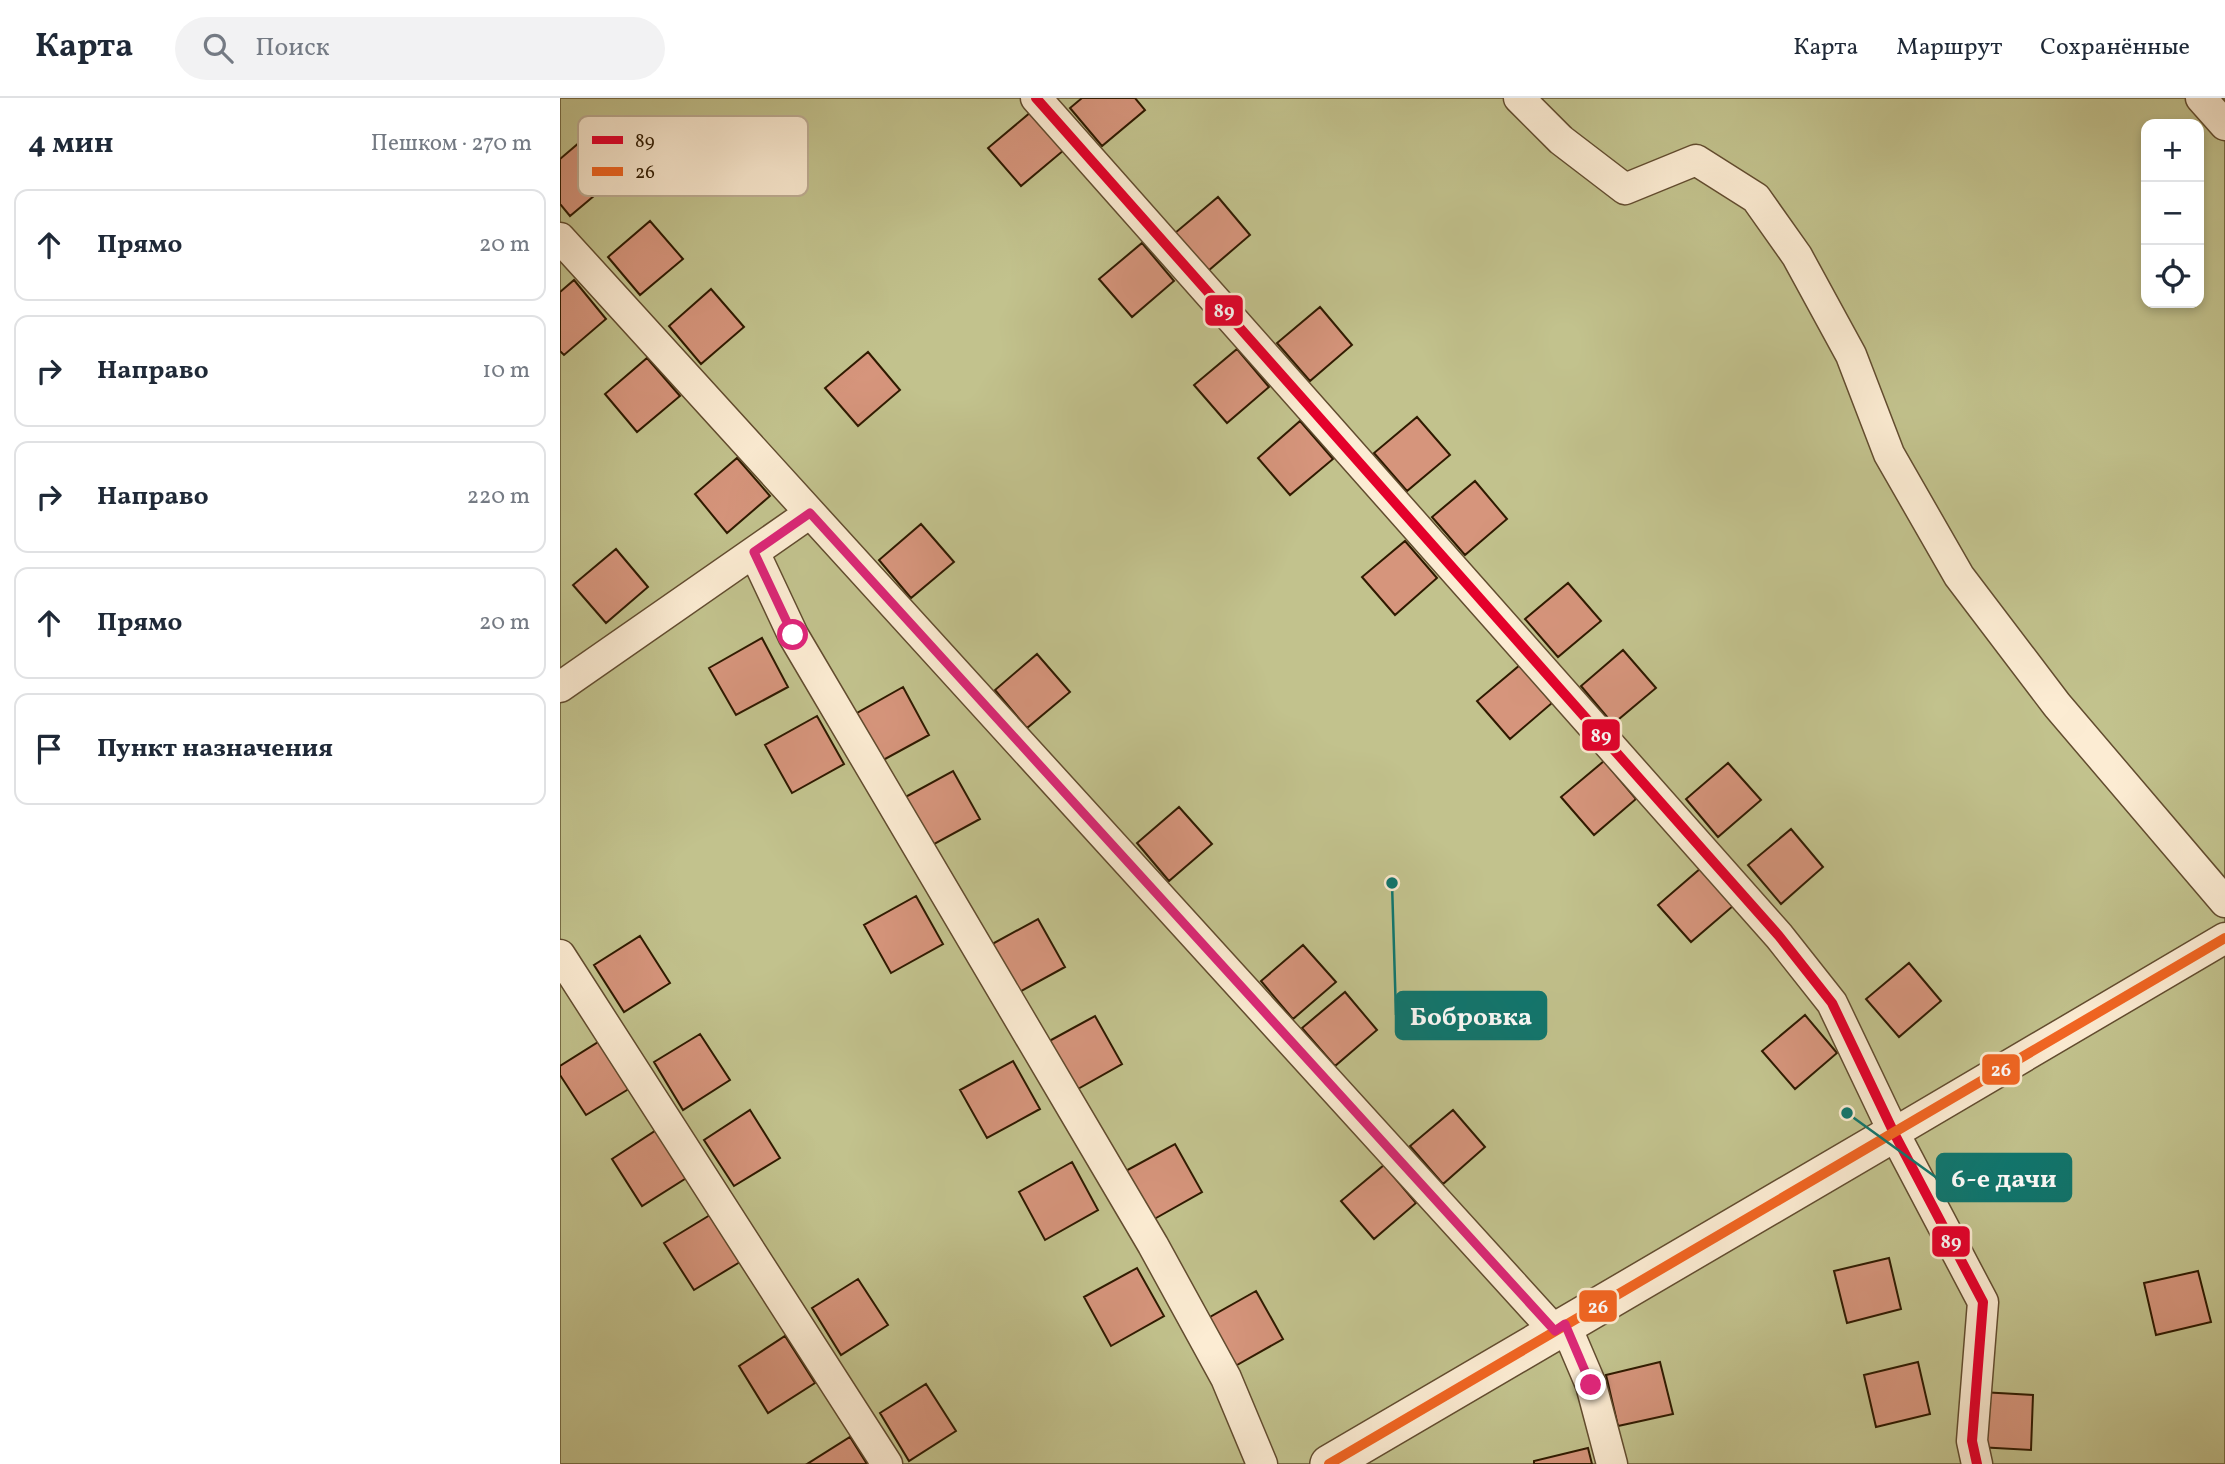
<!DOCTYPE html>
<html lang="ru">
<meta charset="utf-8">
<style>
:root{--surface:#fff;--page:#f2f2f3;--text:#1f2937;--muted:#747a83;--line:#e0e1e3}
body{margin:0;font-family:Vollkorn,serif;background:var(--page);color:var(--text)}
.controls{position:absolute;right:21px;top:21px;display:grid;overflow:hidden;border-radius:14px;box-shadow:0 4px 10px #0003}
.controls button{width:63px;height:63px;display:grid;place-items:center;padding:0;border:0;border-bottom:2px solid var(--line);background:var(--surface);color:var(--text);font:35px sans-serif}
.stop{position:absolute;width:21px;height:21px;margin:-16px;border:5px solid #db2777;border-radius:50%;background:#fff}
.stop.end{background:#db2777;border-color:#fff;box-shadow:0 2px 7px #0008}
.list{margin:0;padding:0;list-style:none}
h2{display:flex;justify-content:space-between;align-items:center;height:91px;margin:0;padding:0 28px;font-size:30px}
h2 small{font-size:23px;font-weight:400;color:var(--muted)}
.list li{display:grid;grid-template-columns:46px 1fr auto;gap:21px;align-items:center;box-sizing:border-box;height:112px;margin:0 14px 14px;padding:0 14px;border:2px solid var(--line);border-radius:14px}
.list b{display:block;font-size:26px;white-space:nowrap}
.list em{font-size:23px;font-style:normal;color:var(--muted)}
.icon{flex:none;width:38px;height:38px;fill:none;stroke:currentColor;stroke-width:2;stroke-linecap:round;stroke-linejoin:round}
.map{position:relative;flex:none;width:1665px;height:1366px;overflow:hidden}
header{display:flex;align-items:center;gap:42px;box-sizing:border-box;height:98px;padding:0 35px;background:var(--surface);border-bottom:2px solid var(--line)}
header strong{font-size:33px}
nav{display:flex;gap:38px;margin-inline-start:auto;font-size:24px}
.search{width:490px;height:63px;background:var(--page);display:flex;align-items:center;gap:18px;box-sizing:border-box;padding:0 24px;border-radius:38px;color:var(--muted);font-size:26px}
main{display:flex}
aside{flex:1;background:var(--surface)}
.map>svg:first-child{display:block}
.green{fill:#c2c28d;stroke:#786e46;stroke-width:2;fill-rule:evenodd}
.building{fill:#d6957c;stroke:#2f1a00;stroke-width:2}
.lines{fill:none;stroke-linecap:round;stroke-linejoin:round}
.minor-casing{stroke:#624c2f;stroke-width:33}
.tertiary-casing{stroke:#624c2f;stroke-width:40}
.minor{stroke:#fcecd3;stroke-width:30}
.tertiary{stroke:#fcecd3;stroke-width:37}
.bus-1-casing{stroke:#fcecd3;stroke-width:16}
.bus-2-casing{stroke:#fcecd3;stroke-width:16}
.bus-1{stroke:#e4002b;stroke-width:10}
.bus-2{stroke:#f26522;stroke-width:10}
.route{stroke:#db2777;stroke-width:9}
.key{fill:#fcecd3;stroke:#bead94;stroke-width:2}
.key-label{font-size:19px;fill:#2f1a00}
.leader{fill:none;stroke:#0f766e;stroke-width:2.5}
.callout-dot{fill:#0f766e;stroke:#fcecd3;stroke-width:2.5}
.callout{fill:#0f766e;stroke:#0f766e;stroke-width:2.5}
.callout-label{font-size:26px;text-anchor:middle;font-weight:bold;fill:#fff}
.line-badge{stroke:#fcecd3;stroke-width:2.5}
.badge-label{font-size:19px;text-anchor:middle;font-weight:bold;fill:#fff}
</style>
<header>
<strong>Карта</strong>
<div class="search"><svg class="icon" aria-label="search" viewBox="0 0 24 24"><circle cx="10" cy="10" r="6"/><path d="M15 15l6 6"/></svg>Поиск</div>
<nav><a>Карта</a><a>Маршрут</a><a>Сохранённые</a></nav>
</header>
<main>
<aside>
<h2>4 мин<small>Пешком · 270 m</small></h2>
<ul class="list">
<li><svg class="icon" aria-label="ahead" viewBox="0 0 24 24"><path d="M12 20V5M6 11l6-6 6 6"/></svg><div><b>Прямо</b></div><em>20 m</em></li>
<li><svg class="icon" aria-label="right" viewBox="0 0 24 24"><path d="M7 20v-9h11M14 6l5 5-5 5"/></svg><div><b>Направо</b></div><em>10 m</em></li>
<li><svg class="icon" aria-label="right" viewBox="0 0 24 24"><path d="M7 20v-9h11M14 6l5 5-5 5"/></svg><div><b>Направо</b></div><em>220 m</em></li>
<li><svg class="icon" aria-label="ahead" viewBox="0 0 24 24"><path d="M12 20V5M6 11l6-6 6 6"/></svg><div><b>Прямо</b></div><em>20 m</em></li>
<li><svg class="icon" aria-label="arrive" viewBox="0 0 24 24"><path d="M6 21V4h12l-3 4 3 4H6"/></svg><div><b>Пункт назначения</b></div></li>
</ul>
</aside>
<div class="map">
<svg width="1665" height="1366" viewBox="0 0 1665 1366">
<rect width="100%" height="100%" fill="#fae2bc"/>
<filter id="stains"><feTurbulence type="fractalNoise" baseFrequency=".00286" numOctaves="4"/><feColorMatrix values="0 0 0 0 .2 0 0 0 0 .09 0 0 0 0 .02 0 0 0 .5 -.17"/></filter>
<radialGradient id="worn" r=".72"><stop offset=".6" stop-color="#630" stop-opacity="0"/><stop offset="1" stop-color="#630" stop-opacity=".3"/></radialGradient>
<path class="green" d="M0 0H1665V1366H0ZM1586 26H1639V205H1586Z"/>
<path class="building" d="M522 0H575L585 12 542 48 510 10Z
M471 14 504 52 461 88 428 50Z
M20 44 53 82 10 118 0 106V61Z
M658 99 690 137 648 173 615 135Z
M90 123 123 161 80 197 48 159Z
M582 145 614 183 572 219 539 181Z
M14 182 46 221 4 257 0 253V194Z
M151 191 184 229 141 266 109 228Z
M760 209 792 247 750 283 717 245Z
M677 251 709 289 667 325 634 287Z
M308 254 340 292 298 328 265 290Z
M87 260 120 298 77 334 45 296Z
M857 319 890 357 847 393 814 355Z
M740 323 773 361 730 397 698 360Z
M177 360 210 398 167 435 135 396Z
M915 383 947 421 905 457 872 419Z
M361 426 394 464 351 500 319 462Z
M845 443 877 480 835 517 802 479Z
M56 451 88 489 46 525 13 487Z
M1008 485 1041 523 998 559 965 521Z
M202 540 228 589 176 617 149 570Z
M1063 552 1096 590 1053 626 1021 588Z
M477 556 510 594 467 630 435 592Z
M960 567 992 605 950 641 917 603Z
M343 589 369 637 316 666 290 619Z
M257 618 284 666 232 695 205 647Z
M1044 663 1076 701 1034 737 1001 699Z
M1168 665 1201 702 1158 739 1126 701Z
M393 673 420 721 367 750 340 702Z
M619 709 652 746 609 783 577 745Z
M1231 731 1263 769 1221 806 1188 767Z
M1141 770 1173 808 1131 844 1098 807Z
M356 798 383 846 331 875 304 827Z
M478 821 505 869 452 898 425 850Z
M80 838 110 885 64 914 34 867Z
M743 847 776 884 733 921 701 883Z
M1349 865 1381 903 1339 939 1306 901Z
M785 894 817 932 775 968 742 930Z
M1245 917 1277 955 1235 991 1202 953Z
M535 918 562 966 509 996 482 947Z
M140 936 170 982 123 1012 94 964Z
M43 941 72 989 26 1017 0 977V968Z
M453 963 480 1011 427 1040 400 992Z
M190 1012 220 1060 174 1088 144 1042Z
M893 1012 925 1049 883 1086 850 1048Z
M98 1031 128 1079 82 1108 52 1061Z
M615 1046 642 1094 589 1124 562 1075Z
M512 1064 538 1112 485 1142 459 1094Z
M824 1067 856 1105 814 1141 781 1103Z
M150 1117 180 1164 134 1192 104 1145Z
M1329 1160 1341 1211 1287 1225 1274 1173Z
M577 1170 604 1218 551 1248 524 1199Z
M1638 1173 1651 1224 1596 1237 1584 1185Z
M298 1181 328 1227 281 1257 252 1210Z
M696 1193 723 1241 670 1271 643 1223Z
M225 1238 255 1285 208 1315 179 1268Z
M1100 1264 1113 1316 1058 1328 1046 1277Z
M1358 1264 1370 1316 1316 1329 1304 1277Z
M366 1286 396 1333 349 1363 320 1315Z
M1421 1294 1473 1297 1471 1352 1418 1349Z
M290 1339 307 1366H247Z
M1028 1350 1032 1366H974V1363Z"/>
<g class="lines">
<g class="minor-casing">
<path id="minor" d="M476 0 1219 838 1272 905 1334 1035 1423 1204 1412 1343 1417 1366
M959 0 1001 42 1065 91 1136 62 1196 100 1237 158 1291 257 1329 356 1399 478 1497 607 1665 804
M1641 0 1665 27
M0 140 995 1233
M194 454 233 537 593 1147 666 1280 702 1366
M0 589 250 415
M0 857 327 1366
M1334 1035 1665 840
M1005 1226 1031 1287 1052 1366"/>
</g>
<g class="tertiary-casing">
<path id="tertiary" d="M769 1366 1334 1035"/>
</g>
<use href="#minor" class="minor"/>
<use href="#tertiary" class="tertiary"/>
<g class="bus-1-casing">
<path id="bus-1" d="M476 0 1219 838 1272 905 1334 1035 1423 1204 1412 1343 1417 1366"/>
</g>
<g class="bus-2-casing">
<path id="bus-2" d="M769 1366 1665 840"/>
</g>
<use href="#bus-1" class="bus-1"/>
<use href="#bus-2" class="bus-2"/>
</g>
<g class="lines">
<path class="route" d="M233 537 194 454 250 415 995 1233 1005 1226 1031 1287"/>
</g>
<rect x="18" y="18" width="230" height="80" rx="10" class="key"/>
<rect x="32" y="38" width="31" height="8" fill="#e4002b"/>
<rect x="32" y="69" width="31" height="9" fill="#f26522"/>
<g class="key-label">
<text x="75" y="49">89</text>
<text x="75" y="80">26</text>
</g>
<path class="leader" d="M832 785L836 917M1287 1015L1377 1080"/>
<g class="callout-dot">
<circle cx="832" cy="785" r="7"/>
<circle cx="1287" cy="1015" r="7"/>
</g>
<g class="callout">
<rect x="836" y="894" width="150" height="47" rx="7"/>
<rect x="1377" y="1056" width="134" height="47" rx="7"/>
</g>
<g class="callout-label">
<text x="911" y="927">Бобровка</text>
<text x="1444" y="1089">6-е дачи</text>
</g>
<g class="line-badge">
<rect x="644" y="196" width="40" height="33" rx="7" fill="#e4002b"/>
<rect x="1021" y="620" width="40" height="34" rx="7" fill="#e4002b"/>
<rect x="1421" y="955" width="40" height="33" rx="7" fill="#f26522"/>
<rect x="1371" y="1127" width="40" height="33" rx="7" fill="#e4002b"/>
<rect x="1018" y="1191" width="40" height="34" rx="7" fill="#f26522"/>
</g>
<g class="badge-label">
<text x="664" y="219">89</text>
<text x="1041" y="644">89</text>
<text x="1441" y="978">26</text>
<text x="1391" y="1150">89</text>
<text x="1038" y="1215">26</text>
</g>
<rect width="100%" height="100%" filter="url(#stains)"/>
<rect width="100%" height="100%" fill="url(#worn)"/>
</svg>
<div class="controls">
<button>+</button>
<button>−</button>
<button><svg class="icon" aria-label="locate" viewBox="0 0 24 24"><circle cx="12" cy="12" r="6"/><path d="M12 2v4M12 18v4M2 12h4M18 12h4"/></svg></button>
</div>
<div class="stop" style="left:233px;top:537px"></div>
<div class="stop end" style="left:1031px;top:1287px"></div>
</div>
</main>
